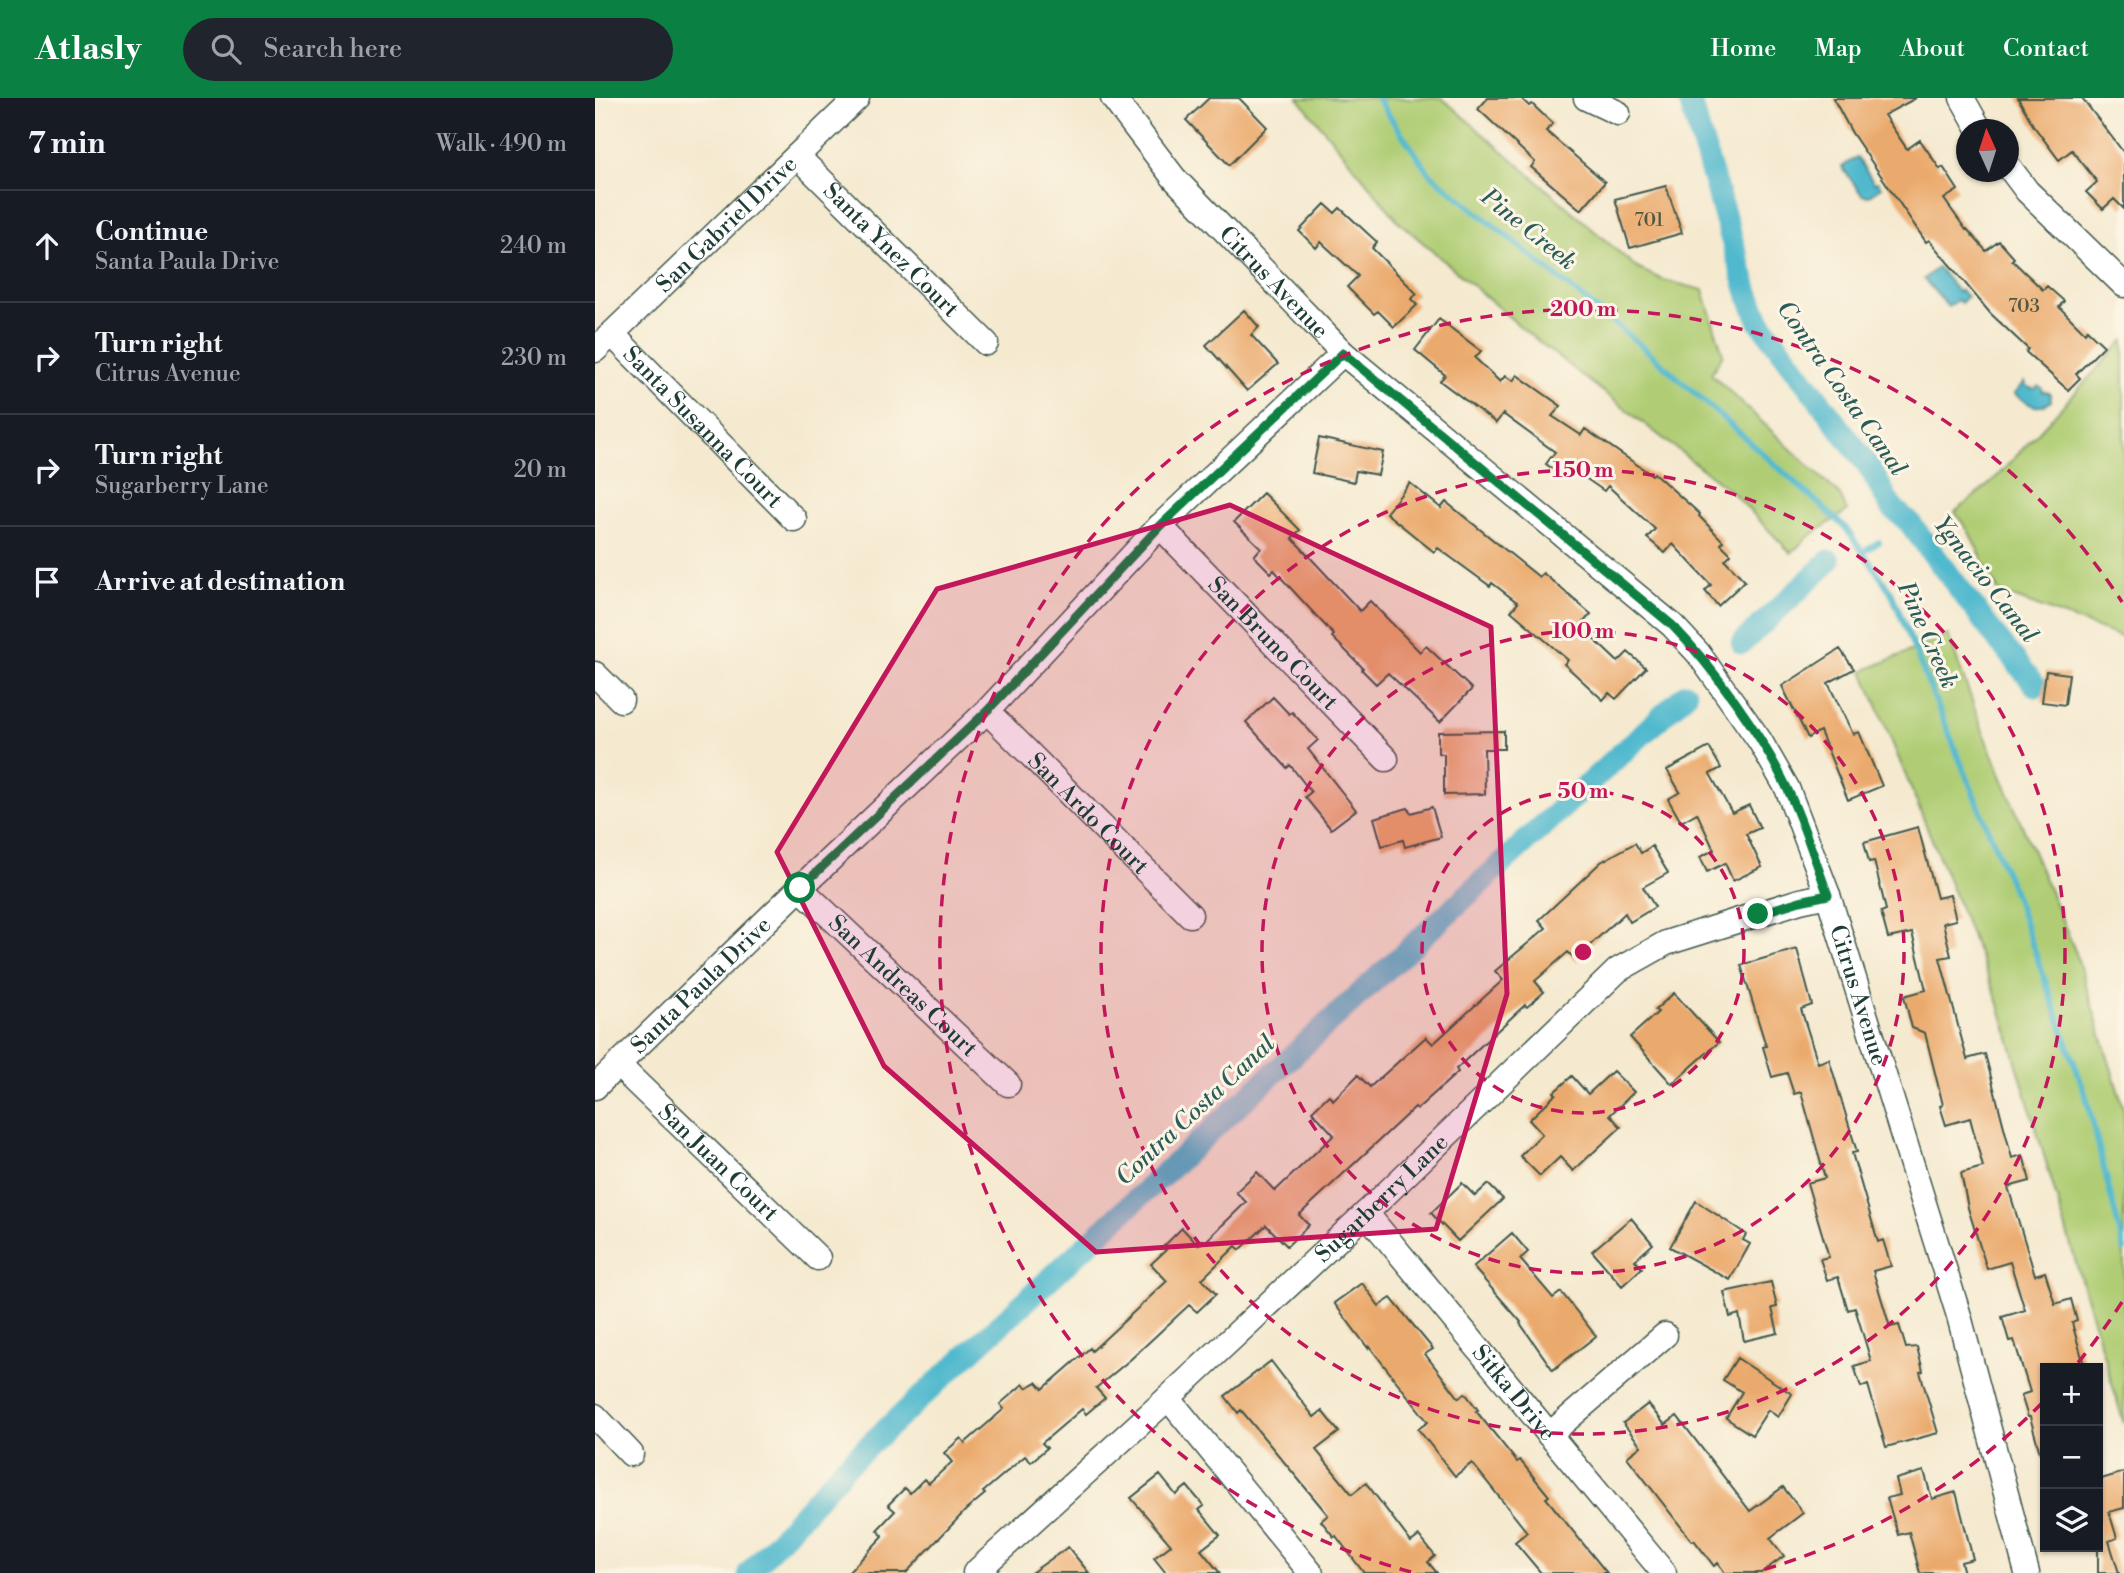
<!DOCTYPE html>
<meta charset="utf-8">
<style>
:root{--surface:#171b24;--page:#20242c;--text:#f1f3f6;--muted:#9ea1a6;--line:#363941;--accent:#0b8043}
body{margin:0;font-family:"Libre Bodoni",serif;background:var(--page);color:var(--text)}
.controls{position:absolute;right:21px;bottom:21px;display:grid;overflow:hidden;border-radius:0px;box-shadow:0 2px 5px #0004}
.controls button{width:63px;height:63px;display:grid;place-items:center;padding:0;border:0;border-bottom:2px solid var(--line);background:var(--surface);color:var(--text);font:35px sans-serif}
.compass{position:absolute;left:1361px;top:21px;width:63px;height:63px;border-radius:50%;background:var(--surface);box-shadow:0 2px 5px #0004;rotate:357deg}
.stop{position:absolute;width:21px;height:21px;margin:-16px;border:5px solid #0b8043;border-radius:50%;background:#fff}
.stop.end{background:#0b8043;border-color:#fff;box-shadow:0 2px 7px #0008}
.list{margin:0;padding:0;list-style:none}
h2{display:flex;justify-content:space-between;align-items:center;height:91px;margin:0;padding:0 28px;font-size:30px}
h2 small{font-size:23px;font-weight:400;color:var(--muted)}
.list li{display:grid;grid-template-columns:46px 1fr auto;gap:21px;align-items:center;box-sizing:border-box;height:112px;padding:0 28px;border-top:2px solid var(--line)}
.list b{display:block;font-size:26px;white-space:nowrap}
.list p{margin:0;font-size:23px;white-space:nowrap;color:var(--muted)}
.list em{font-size:23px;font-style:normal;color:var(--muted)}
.icon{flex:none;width:38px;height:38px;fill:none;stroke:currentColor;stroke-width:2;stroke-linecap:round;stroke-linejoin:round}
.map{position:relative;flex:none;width:1529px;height:1475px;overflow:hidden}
header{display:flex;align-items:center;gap:42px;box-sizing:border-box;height:98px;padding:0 35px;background:var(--accent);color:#fff}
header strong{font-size:33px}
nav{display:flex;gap:38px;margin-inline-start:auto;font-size:24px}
.search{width:490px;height:63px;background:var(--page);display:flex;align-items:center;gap:18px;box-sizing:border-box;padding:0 24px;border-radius:38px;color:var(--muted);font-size:26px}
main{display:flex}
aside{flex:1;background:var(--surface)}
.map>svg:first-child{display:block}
.green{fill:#b0cd74;stroke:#688554;stroke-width:2}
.water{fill:#51b9ce;stroke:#387b81;stroke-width:2}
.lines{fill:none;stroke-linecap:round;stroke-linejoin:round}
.stream{stroke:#51b9ce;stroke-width:6}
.canal{stroke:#51b9ce;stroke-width:23}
.building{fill:#ebaa6d}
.street-casing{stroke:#3f574b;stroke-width:27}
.street{stroke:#fff;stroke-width:24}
.route{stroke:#0b8043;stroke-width:9}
.marked{fill:#c2185b;fill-opacity:0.2;stroke:#c2185b;stroke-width:5;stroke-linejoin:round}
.ring{fill:none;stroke:#c2185b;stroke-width:3.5;stroke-dasharray:12 9}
.labels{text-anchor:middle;stroke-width:6;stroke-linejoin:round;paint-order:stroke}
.number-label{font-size:19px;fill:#525842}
.street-label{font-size:23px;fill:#1f3d34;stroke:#fcf5e5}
.water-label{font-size:24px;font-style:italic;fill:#2c5c5a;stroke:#fcf5e5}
.centre{fill:#c2185b;stroke:#fcf5e5;stroke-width:3.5}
.ring-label{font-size:21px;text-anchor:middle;font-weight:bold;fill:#c2185b;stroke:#fcf5e5;stroke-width:6;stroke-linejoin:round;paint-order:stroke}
</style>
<header>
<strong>Atlasly</strong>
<div class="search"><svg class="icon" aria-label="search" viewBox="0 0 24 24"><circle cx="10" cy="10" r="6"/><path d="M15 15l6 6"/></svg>Search here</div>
<nav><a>Home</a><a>Map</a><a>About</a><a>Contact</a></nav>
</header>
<main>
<aside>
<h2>7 min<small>Walk · 490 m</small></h2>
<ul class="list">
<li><svg class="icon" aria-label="ahead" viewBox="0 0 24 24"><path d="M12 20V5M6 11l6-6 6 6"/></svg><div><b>Continue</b><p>Santa Paula Drive</p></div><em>240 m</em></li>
<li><svg class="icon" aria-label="right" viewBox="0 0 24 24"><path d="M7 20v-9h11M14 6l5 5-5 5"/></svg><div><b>Turn right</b><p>Citrus Avenue</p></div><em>230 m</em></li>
<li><svg class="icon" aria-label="right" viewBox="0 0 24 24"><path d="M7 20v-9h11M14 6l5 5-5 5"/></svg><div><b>Turn right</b><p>Sugarberry Lane</p></div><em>20 m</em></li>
<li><svg class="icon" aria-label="arrive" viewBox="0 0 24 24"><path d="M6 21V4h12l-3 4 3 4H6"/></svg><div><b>Arrive at destination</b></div></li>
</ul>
</aside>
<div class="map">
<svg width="1529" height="1475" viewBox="0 0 1529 1475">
<rect width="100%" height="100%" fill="#fcf5e5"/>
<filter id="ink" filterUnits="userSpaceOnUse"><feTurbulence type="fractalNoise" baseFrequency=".0143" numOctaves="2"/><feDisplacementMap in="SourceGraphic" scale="14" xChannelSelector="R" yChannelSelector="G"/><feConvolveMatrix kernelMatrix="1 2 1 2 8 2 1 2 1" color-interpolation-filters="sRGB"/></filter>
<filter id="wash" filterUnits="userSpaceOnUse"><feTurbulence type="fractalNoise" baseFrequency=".00686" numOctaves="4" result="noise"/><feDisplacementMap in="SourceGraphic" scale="28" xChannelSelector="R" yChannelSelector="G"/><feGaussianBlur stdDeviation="1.57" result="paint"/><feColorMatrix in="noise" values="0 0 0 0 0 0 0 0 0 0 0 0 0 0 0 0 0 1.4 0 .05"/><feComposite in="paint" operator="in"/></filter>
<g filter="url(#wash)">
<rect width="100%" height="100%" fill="#f5ead0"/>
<path class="green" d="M703 0H847L1042 170 1068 182 1108 192 1128 256 1116 276 1245 397 1252 413 1212 440 1196 455 1137 394 934 236 804 124Z
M1529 242V540L1404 494 1374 434 1360 414 1397 384Z
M1353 537 1393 647 1481 855 1529 1012V1326L1403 903 1268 573Z"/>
<path class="water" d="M1262 59 1279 85 1282 84 1286 89 1274 98 1267 97 1247 69Z
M1343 169 1363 194 1366 192 1372 199 1366 205 1363 202 1353 209 1329 181Z
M1429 284 1432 289 1439 291 1444 288 1447 290V293L1455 295 1456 303C1442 315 1431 304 1419 296Z"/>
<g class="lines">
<path class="stream" d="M782 0 834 75 1047 248 1250 429 1296 494 1418 792 1491 998 1529 1151
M1268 454 1284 444"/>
<path class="canal" d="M1094 0 1153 195 1165 224 1275 370 1296 409 1314 424 1400 538 1441 588
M1147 545 1234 463
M154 1475 248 1371 1091 596"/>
</g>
<g id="blocks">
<path class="building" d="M614 0H644L672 29 634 67 591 22Z
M893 0H926L934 8 937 6 958 26 951 33 1010 84 986 112 936 69 940 64 883 11Z
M1238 0H1321L1289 17 1312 51 1325 42 1345 71 1348 69 1363 92 1349 101 1371 132 1372 131 1391 153 1404 143 1419 160 1417 162 1448 192 1452 188 1469 203 1464 209 1490 235 1492 232 1509 248 1481 276 1485 280 1473 292 1431 254 1433 251 1395 215 1334 142 1331 144 1257 35Z
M1423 0H1487L1529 55V111L1519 101 1508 111 1491 94 1502 84 1477 52 1464 62 1438 27Z
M1071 88 1087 135 1035 150 1020 101Z
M730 106 740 115 745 110 782 144 777 150 822 196 816 201 822 207 799 229 783 213 779 216 752 189 763 178 726 144 721 150 704 133Z
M649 212 664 229 656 237 683 266 652 293 611 247Z
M844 221 886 253 880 260 905 284 910 278 918 283 922 277 966 308 957 318 986 337 990 331 1057 377 1059 375 1105 416 1104 418 1128 443 1126 446 1136 456 1130 462 1150 483 1123 508 1110 493 1116 487 1078 446 1070 455 1052 440 1060 431 1013 388 1009 393 976 370 969 379 951 366 960 354 908 316 901 325 845 283 850 277 820 252Z
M724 340 788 354 783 377 761 373 759 384 717 375Z
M815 385 846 410 851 404 944 479 948 475 996 516 985 528 1023 564 1033 554 1051 570 1021 601 1014 595 1008 602 969 566 973 562 916 513 923 505 897 485 895 488 843 450 839 454 791 415Z
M668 395 705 432 697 440 765 513 775 503 825 554 831 548 877 591 845 624 793 575 781 586 767 572 768 570 737 539 739 537 679 472 676 475 659 458 666 450 639 424Z
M1245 551 1259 571 1233 585 1258 636 1264 634 1287 688 1253 702 1225 633 1213 640 1187 588Z
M1451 573 1474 576 1470 607 1447 604Z
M678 599 694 616 697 614 723 642 713 651 761 712 736 731 710 699 716 694 695 667 692 670 651 624Z
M909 633V651H889L890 696 849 697V656L843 655V634Z
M1114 649 1126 670 1115 676 1137 715 1154 707 1165 730 1151 736 1167 769 1138 783 1130 765 1112 774 1105 759 1119 752 1102 715 1086 724 1073 701 1085 694 1072 672Z
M837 709 846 739 810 749 808 742 787 748 779 720 813 710 816 715Z
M1323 729 1342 800 1355 797 1361 822 1348 825 1356 858 1345 860 1372 961 1390 956 1417 1060 1428 1057 1435 1083 1413 1089 1440 1177 1450 1174 1460 1206 1476 1201 1482 1223 1477 1225 1490 1270H1450V1354L1445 1355 1435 1319H1433L1426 1297 1435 1294 1419 1242 1414 1243 1407 1219 1430 1212 1415 1164 1392 1171 1373 1110 1366 1075 1388 1069 1375 1020 1351 1027 1345 1008 1348 1007 1330 935 1317 930 1309 898 1331 892 1317 835 1293 840 1286 814 1291 812 1279 763 1274 764 1269 744Z
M1040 745 1046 755 1057 748 1073 775 1048 789 1060 809 1035 824 1030 815 995 847 996 850 982 863 973 854 940 883 949 894 932 909 930 907 861 971 863 974 822 1011 820 1009 704 1117 714 1127 692 1148 671 1127 645 1152 641 1148 607 1181 621 1196 602 1214 594 1207 536 1261 501 1290 510 1300 491 1316 487 1311 447 1345 452 1350 436 1364 430 1358 388 1394 390 1396 371 1412 311 1475H253L288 1438 282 1432 300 1413 293 1407 310 1390 315 1395 329 1381 334 1385 357 1364 349 1355 366 1340 370 1345 409 1311 405 1306 428 1286 431 1290 442 1284 448 1291 495 1250 497 1253 572 1183 556 1166 571 1152 568 1149 587 1130 603 1147 608 1142 610 1144 651 1104 641 1094 662 1074 680 1093 739 1037 717 1013 734 997 738 1002 763 977 775 989 831 939 838 946 908 882 900 873 951 830 944 822 1006 764Z
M1202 851 1217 907 1206 911 1223 965 1234 961 1262 1054 1257 1055 1283 1144 1288 1142 1296 1168 1278 1173 1295 1229 1304 1227 1311 1250 1322 1249 1328 1273 1325 1274 1343 1335 1291 1349 1273 1287 1266 1289 1259 1268 1276 1263 1260 1210 1253 1212 1243 1179 1232 1182 1225 1161 1234 1159 1212 1085 1230 1080 1206 994 1199 996 1192 975 1177 979 1168 949 1171 948 1146 867Z
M1079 895 1124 944 1077 986 1035 939 1063 914 1060 912Z
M1018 973 1039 994 1015 1017 1026 1029 978 1073 965 1059 945 1078 925 1058 947 1036 934 1022 961 996 959 994 977 978 993 996Z
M867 1085 880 1098 893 1086 908 1101 863 1143 836 1115Z
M1101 1103 1151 1136 1148 1142 1155 1146 1135 1182 1075 1149Z
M1036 1120 1058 1146 1040 1162 1047 1170 1027 1188 997 1153Z
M917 1135 933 1154 925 1161 958 1200 966 1194 1001 1238 958 1272 925 1225 926 1224 878 1169Z
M1176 1184 1182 1209 1177 1210 1183 1235 1149 1243 1144 1216 1135 1219 1129 1194Z
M767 1185 784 1208 796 1200 838 1251 830 1256 864 1300 870 1295 883 1312 881 1313 922 1364 925 1362 954 1398 951 1400 1012 1475H946L920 1444 932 1434 877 1365 860 1378 823 1331 833 1324 774 1248 773 1250 739 1205Z
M1142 1260 1197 1296 1183 1319 1173 1312 1157 1337 1131 1320 1147 1294 1128 1282Z
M676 1263 719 1319 727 1313 744 1334 721 1352 757 1396 771 1385 816 1444 824 1438 840 1458 833 1464 842 1475H769L741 1438 739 1439 726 1423 733 1417 646 1312 643 1315 630 1298Z
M1053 1306 1070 1327 1082 1318 1155 1413 1188 1389 1208 1415 1175 1440 1189 1458 1166 1475H1130L1123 1465 1119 1468 1099 1442 1097 1443 1032 1359 1046 1348 1028 1325Z
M1329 1373 1337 1401 1361 1394 1378 1461 1366 1464 1369 1475H1325L1314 1434 1303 1437 1292 1400 1305 1397 1301 1381Z
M1529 1374V1410L1514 1414 1522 1440 1514 1443 1524 1475H1503V1382Z
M565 1377 581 1397 592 1388 609 1408 604 1412 625 1437 606 1452 625 1475H571L559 1460 576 1447 536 1400Z
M473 1449 494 1475H436Z"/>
</g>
</g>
<g filter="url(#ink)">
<use href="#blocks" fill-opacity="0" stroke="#3f574b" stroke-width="2"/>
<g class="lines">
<g class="street-casing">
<g id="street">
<path id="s1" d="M518 0 579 80 748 255 1077 527 1103 555 1165 643 1192 690 1233 797 1364 1218 1432 1475"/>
<path d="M991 0 1023 15"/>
<path d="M1367 0 1385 32"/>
<path id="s2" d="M202 58 391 245"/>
<path d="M1414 69 1432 93 1529 187"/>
<path id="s3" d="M17 236 199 421"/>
<path id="s4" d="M0 252 262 0"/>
<path id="s5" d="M565 428 791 661"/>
<path d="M0 576 26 602"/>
<path id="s6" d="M392 613 595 817"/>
<path id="s7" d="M205 790 413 986"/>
<path id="s8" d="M23 967 223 1160"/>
<path id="s9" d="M0 989 205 790 392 613 565 428 748 255"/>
<path id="s10" d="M771 1115 1069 1475"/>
<path d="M573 1300 716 1475"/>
<path d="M0 1318 36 1356"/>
<path d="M954 1337 1070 1237"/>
<path id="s11" d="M380 1475 573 1300 771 1115 1023 872 1071 845 1205 803 1233 797"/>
</g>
</g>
<use href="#street" class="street"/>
</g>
</g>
<g class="lines" filter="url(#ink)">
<path class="route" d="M205 790 392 613 565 428 748 255 1077 527C1118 569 1167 637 1192 690 1208 724 1220 762 1233 797L1205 803 1163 816"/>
</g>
<path class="marked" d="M635 407 896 529 912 896 841 1131 501 1154 289 968 182 754 342 491Z"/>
<g class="ring">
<circle cx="988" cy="854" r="161"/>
<circle cx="988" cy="854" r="321"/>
<circle cx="988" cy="854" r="482"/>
<path d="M1527 1204A643 643 0 0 1 1481 1267M1447 1305A643 643 0 0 1 1160 1474M816 1474A643 643 0 1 1 1527 504"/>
</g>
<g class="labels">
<g class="number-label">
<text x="1054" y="128">701</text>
<text x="1429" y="214">703</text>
</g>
<g class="street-label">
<text dy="8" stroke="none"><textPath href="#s4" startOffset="182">San Gabriel Drive</textPath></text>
<text dy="8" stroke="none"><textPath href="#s2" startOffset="133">Santa Ynez Court</textPath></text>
<text dy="8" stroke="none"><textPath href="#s1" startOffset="245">Citrus Avenue</textPath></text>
<text dy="8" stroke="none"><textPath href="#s3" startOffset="130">Santa Susanna Court</textPath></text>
<text dy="8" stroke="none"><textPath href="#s5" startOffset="163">San Bruno Court</textPath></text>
<text dy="8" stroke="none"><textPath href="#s6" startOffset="144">San Ardo Court</textPath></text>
<text dy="8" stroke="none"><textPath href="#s9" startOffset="147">Santa Paula Drive</textPath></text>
<text dy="8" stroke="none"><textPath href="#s7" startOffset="142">San Andreas Court</textPath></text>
<text dy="8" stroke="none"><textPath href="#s1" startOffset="1190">Citrus Avenue</textPath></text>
<text dy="8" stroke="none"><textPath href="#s8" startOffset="140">San Juan Court</textPath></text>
<text dy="8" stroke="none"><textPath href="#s11" startOffset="553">Sugarberry Lane</textPath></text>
<text dy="8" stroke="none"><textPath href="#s10" startOffset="233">Sitka Drive</textPath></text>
</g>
<g class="water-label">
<text transform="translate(934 131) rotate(39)" y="8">Pine Creek</text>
<text transform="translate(1247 290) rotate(55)" y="8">Contra Costa Canal</text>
<text transform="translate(1391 481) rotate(52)" y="8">Ygnacio Canal</text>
<text transform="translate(1333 537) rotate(66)" y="8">Pine Creek</text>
<text transform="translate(600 1012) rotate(-43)" y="8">Contra Costa Canal</text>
</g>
</g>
<circle cx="988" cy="854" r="10" class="centre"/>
<g class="ring-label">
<text x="988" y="218">200 m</text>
<text x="988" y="379">150 m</text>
<text x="988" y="540">100 m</text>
<text x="988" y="700">50 m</text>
</g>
</svg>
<div class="controls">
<button>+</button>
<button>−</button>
<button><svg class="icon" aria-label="layers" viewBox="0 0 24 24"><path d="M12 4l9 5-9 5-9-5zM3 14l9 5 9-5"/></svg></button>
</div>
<svg class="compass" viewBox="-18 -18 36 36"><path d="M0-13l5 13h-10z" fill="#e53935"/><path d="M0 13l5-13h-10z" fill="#9ea1a6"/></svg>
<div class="stop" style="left:205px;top:790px"></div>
<div class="stop end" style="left:1163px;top:816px"></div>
</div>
</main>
